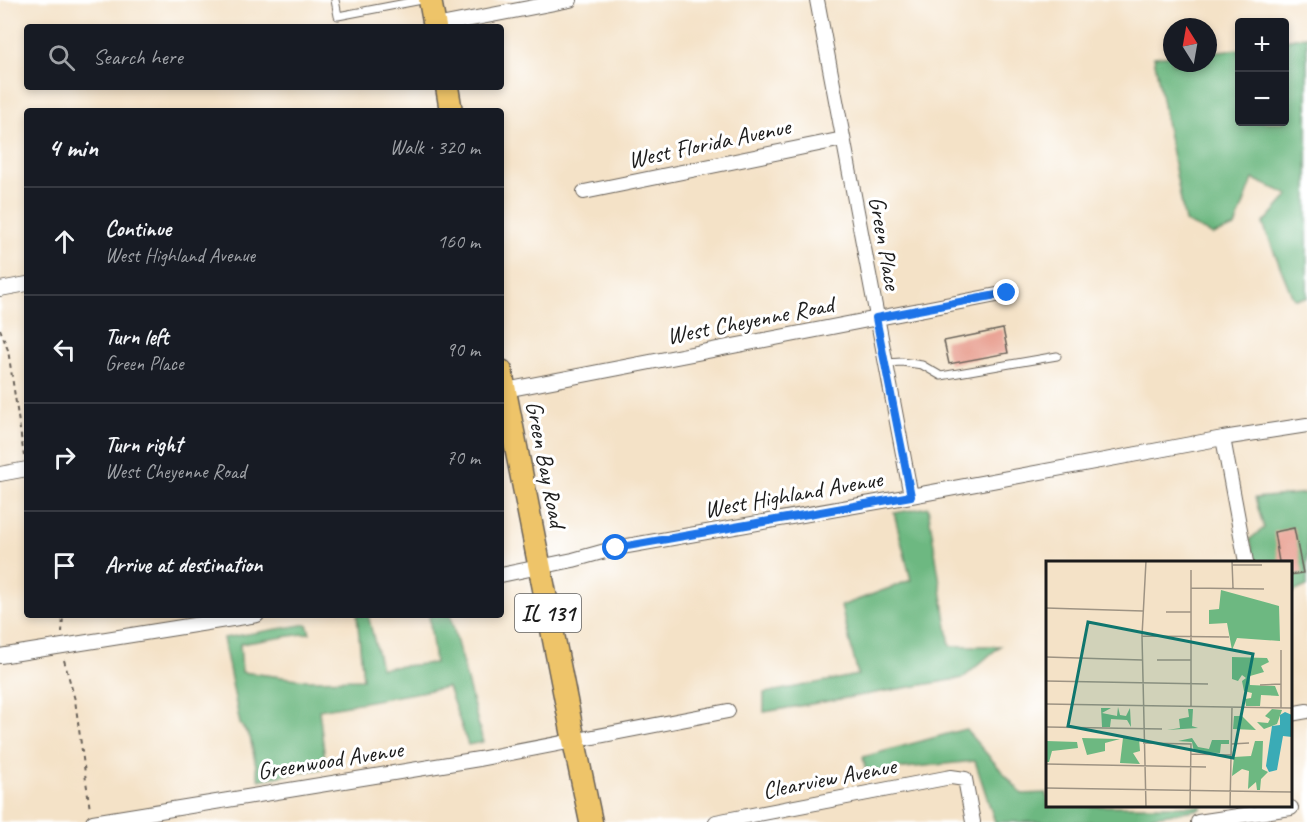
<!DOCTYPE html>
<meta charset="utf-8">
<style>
:root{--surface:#171b24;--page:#20242c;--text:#f1f3f6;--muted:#9ea1a6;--line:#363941}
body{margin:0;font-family:Caveat,sans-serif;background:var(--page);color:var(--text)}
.controls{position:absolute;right:18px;top:18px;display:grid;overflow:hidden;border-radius:6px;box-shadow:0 3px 9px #0003}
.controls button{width:54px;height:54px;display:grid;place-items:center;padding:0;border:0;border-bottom:2px solid var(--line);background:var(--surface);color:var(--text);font:30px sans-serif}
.compass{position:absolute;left:1163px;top:18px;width:54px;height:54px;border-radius:50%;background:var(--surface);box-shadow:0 3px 9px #0003;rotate:349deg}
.stop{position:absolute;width:18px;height:18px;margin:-14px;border:4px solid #1a73e8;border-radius:50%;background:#fff}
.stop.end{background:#1a73e8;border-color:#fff;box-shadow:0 2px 6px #0008}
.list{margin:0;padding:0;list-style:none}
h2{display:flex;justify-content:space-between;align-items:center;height:78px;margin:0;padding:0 24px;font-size:26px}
h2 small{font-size:20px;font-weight:400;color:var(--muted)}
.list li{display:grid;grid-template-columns:39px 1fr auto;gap:18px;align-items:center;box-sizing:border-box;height:108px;padding:0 24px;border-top:2px solid var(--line)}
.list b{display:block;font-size:22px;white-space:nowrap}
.list p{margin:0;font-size:20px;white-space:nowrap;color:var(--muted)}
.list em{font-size:20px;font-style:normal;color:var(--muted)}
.icon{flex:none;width:33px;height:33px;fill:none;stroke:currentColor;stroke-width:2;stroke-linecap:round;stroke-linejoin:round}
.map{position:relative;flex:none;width:1307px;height:822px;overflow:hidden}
.search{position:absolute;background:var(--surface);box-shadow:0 3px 9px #0003;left:24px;top:24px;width:480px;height:66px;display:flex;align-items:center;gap:15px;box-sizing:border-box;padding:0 21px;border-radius:6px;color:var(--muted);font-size:22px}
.panel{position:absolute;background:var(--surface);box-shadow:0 3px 9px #0003;left:24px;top:108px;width:480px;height:510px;border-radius:6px}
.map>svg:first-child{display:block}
.forest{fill:#6db881;stroke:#446a4e;stroke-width:1.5}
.building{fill:#e9a394}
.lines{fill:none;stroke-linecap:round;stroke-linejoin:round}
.service-casing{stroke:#686158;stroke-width:9}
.minor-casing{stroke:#686158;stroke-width:16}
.primary-casing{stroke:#686158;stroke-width:25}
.path{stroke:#686158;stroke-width:2;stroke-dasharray:4.5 4.5;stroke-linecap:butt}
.service{stroke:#fff;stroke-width:7}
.minor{stroke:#fff;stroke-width:14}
.primary{stroke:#eec469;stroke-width:22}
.route{stroke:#1a73e8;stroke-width:8}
.labels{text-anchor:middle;stroke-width:6;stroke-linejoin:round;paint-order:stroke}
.shield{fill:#fff;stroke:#606060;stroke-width:1.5}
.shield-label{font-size:22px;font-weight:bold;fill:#1c1c1c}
.street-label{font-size:24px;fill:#1c1c1c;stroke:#fff}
.inset-road{fill:none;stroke:#9e9383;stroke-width:1.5}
.view{fill:#0f766e;fill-opacity:0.15;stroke:#0f766e;stroke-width:3}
.inset-edge{fill:none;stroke:#1c1c1c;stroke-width:3}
</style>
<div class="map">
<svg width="1307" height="822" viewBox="0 0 1307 822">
<rect width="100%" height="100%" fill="#fff"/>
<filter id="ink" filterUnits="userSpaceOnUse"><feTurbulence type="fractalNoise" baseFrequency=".0167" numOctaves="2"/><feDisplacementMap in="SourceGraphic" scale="12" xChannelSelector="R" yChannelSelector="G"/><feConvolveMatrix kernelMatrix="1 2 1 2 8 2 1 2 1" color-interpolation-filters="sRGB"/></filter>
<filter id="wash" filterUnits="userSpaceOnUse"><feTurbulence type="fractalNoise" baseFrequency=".008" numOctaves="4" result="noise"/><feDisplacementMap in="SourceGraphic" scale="24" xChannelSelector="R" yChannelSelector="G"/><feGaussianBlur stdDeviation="1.35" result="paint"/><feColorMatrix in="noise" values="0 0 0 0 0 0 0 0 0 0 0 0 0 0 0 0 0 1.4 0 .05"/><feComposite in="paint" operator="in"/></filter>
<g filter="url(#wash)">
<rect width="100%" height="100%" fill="#f4e2c7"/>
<path class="forest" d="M1307 36V298L1295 299 1292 296 1263 224 1289 195 1253 179 1235 227 1213 235 1185 222 1154 57 1172 55V63H1208V52L1239 49 1240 122H1284L1285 40Z
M1307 493V586L1291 593 1290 562H1255L1250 539 1264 528 1255 498Z
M928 507 950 646H1000L963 678 764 712V693L858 675 841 606 911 580 894 513Z
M357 615H368L381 668 435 663 429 615H450L483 742 468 745 448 687 319 710 326 768 259 780 250 737 240 724 223 638 307 624 310 633 240 644 242 672 307 680 363 679Z
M965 729 1022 794 1047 793 1048 806H1201V809L1115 822H995L975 761 866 772 863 757Z"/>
<g id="blocks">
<path class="building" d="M1003 329 1008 353 949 364 944 341Z
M1294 528 1303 573 1290 575V562H1279L1274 532Z"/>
</g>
</g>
<g filter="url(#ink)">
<use href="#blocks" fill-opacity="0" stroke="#686158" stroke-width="1.5"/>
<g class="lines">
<g class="service-casing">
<path id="service" d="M335 0 338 16 422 0
M886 363 902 362 922 365 941 376 1057 356"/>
</g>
<g class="minor-casing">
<path id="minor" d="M817 0 911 496
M435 26 570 0
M584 192 843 139
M0 289 27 284
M501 391 1007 293
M1223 438 1246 562
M0 474 27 469
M501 575 573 560 616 548 911 496 1223 438 1307 425
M0 656 257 615
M1290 714 1307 711
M93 822 479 759 728 711
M716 822 951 777 965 779 973 822
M1198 822 1291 808"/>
</g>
<g class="primary-casing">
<path id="primary" d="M430 0 435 27
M447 87 451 111
M501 371 574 741 591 822"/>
</g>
<path class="path" d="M0 329 8 350 24 456
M62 633 63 615
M64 660 75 700 90 810"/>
<use href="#service" class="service"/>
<use href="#minor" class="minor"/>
<use href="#primary" class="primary"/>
</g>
</g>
<g class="lines" filter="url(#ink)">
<path class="route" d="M616 548 911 496 876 318 1007 293"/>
</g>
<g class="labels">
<rect class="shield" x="515" y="594" width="66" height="38" rx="4.5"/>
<g class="shield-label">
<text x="548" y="621">IL 131</text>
</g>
<g class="street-label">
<text transform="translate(709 143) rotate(-12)" y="8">West Florida Avenue</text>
<text transform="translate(885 243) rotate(80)" y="8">Green Place</text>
<text transform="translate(750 320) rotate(-11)" y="8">West Cheyenne Road</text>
<text transform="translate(546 464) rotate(79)" y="8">Green Bay Road</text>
<text transform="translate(793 494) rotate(-10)" y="8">West Highland Avenue</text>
<text transform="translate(330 760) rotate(-9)" y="8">Greenwood Avenue</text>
<text transform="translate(829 778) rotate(-11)" y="8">Clearview Avenue</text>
</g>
</g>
<g transform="translate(1046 561)">
<rect width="246" height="246" fill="#f4e2c7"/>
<path d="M175 29 233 45 234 80 191 77 186 89 181 62 163 63V49L173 48ZM186 96 221 97 223 101 215 105 218 111 204 115V124L229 125 233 135 215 134 214 145H200L199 138 205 137 206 132 198 130 196 120 200 117 196 114 192 120 186 118ZM72 146 74 154 80 155 84 147 85 166 81 159 65 158 64 166H56L55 147H65L56 152 71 155ZM142 148H147L146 165 152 167 121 169 134 167 133 158 143 156ZM226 148 236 149 231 163 218 168 211 161 222 162 224 158 219 155ZM188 155H196L210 169 187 168ZM36 177 71 178H74L59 182V190L41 194ZM77 177H93L94 190 87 192 94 203 74 202ZM146 177 152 186 163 188 166 179H183V183H175L174 192 148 191 146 181 132 180ZM0 180 31 181 32 187 6 190 3 201H0ZM209 180H217L216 208 222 211 215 218 214 229H211L210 221 202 228 203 210 196 208 186 215 188 196 205 195Z" fill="#6db881"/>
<path d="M239 151 246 154V176L237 175 231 209 223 211 220 205 226 165 234 164V154Z" fill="#3aabb6"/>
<path class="inset-road" d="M186 0 187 27M186 4H216M145 27 218 28M0 47 97 50M120 51H145M96 75 183 76M0 96 96 99M111 99H145M0 120 162 123M214 124 235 123M0 143 246 147M145 146V9M235 147V89M1 166 116 168M97 182 145 183 144 246M185 183 203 182M145 193 185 194M0 203 160 206M0 227 246 231M100 246 96 75 100 0M184 246 186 146"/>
<path class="view" d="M42 61 207 93 187 197 22 165Z"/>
<rect width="246" height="246" class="inset-edge"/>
</g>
</svg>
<div class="controls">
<button>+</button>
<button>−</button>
</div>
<svg class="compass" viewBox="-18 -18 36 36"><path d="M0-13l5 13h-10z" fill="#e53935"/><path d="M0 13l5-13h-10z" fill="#9ea1a6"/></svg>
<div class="stop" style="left:616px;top:548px"></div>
<div class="stop end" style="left:1007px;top:293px"></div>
<div class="search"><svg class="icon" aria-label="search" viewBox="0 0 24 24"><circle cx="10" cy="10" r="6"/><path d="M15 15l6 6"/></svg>Search here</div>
<section class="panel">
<h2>4 min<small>Walk · 320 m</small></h2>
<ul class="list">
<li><svg class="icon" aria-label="ahead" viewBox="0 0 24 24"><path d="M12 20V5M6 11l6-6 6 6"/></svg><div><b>Continue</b><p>West Highland Avenue</p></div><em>160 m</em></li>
<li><svg class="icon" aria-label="left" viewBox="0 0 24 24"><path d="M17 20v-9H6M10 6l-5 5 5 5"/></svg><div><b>Turn left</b><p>Green Place</p></div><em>90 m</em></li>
<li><svg class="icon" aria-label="right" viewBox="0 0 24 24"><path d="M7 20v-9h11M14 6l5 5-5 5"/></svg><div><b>Turn right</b><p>West Cheyenne Road</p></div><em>70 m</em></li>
<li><svg class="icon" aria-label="arrive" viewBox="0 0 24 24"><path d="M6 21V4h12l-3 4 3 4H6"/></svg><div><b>Arrive at destination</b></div></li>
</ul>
</section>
</div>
